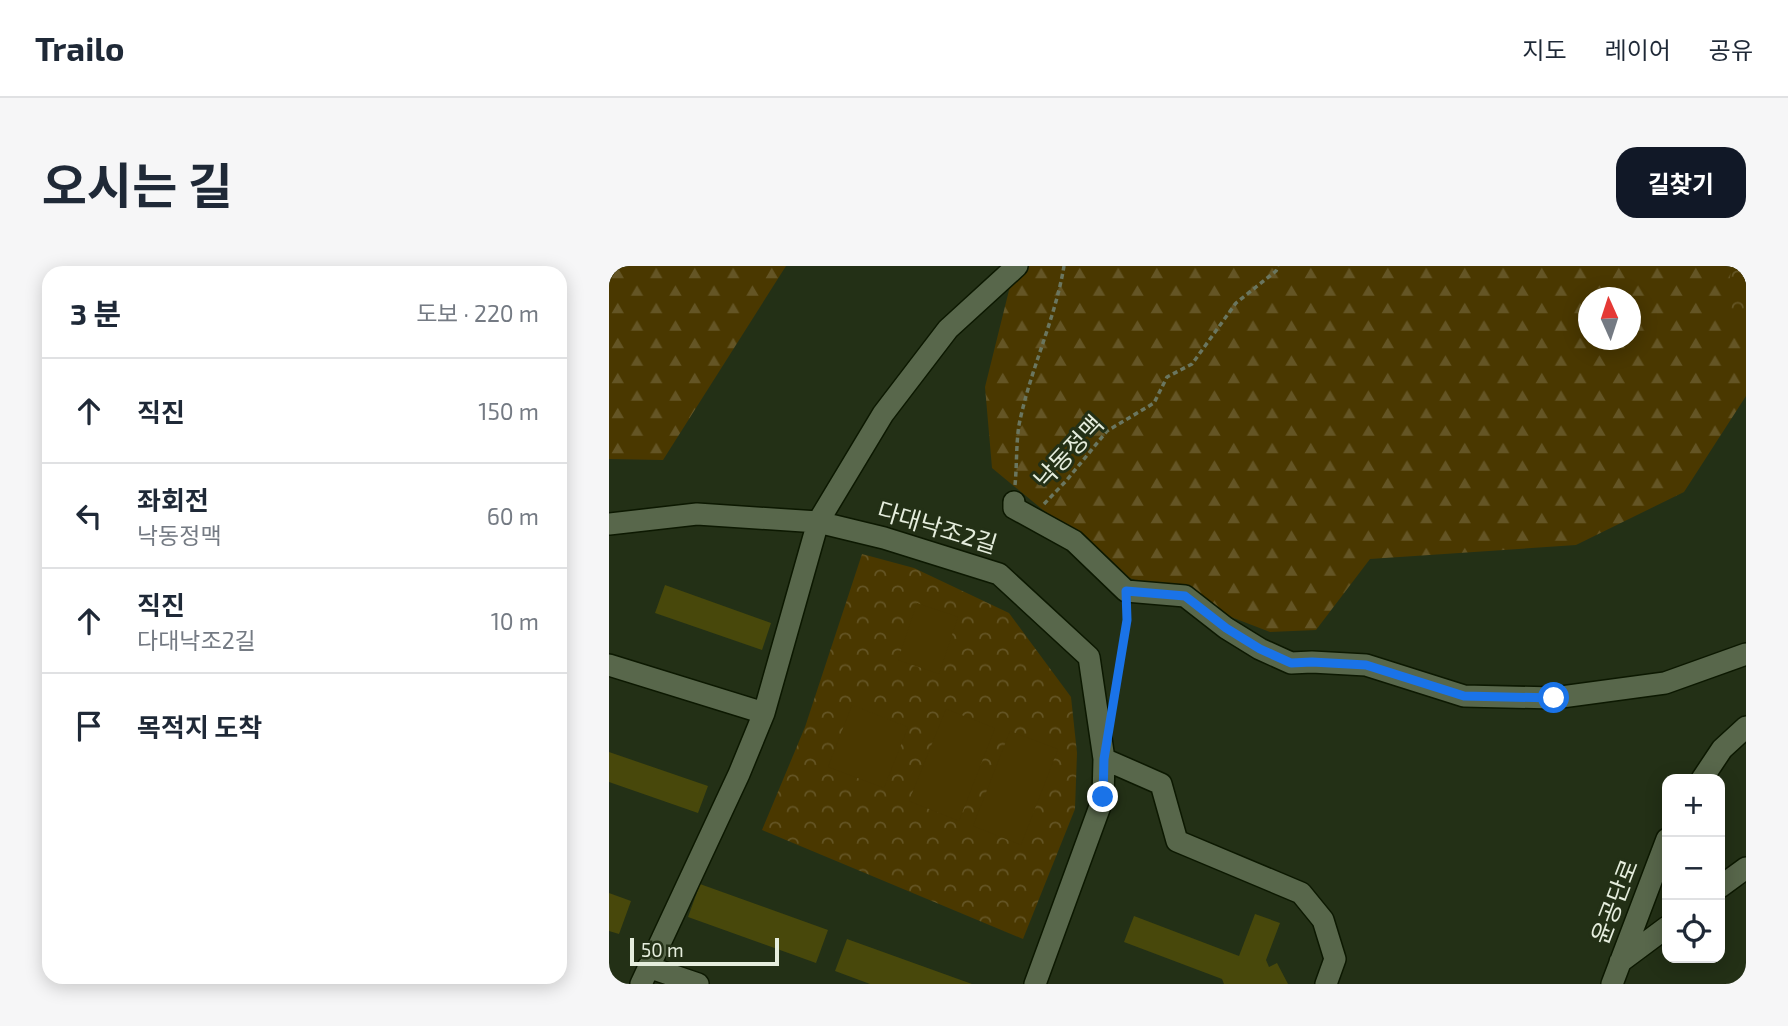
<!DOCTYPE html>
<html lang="ko">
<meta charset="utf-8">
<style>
:root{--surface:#fff;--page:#f6f6f7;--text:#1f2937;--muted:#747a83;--line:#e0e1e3;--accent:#111827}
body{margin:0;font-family:"Exo 2","Noto Sans KR",sans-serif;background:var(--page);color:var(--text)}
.controls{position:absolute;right:21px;bottom:21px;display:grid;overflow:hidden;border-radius:14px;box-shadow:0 4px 18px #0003}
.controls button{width:63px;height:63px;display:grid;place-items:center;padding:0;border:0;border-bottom:2px solid var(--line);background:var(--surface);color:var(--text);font:35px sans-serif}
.compass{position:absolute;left:969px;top:21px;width:63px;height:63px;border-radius:50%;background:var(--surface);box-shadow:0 4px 18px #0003;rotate:357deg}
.scale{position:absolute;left:21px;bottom:18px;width:149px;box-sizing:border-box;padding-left:7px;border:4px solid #e5eddd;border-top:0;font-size:19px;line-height:24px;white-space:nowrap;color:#e5eddd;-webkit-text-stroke:5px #233016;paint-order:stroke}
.stop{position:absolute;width:21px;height:21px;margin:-16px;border:5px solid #1a73e8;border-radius:50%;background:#fff}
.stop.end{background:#1a73e8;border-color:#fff;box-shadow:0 2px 7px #0008}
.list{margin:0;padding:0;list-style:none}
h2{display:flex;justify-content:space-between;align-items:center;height:91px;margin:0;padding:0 28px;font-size:30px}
h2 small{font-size:23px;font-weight:400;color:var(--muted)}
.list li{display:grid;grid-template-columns:46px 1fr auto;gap:21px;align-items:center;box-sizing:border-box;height:105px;padding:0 28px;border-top:2px solid var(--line)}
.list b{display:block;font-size:26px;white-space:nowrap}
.list p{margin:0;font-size:23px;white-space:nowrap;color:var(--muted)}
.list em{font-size:23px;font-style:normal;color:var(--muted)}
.icon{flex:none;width:38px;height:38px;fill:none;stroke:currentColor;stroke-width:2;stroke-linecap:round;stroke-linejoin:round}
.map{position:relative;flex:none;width:1137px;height:718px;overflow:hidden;border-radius:21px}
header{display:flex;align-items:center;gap:42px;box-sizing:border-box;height:98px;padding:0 35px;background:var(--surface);border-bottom:2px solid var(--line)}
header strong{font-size:33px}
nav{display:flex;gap:38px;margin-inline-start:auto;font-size:24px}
.intro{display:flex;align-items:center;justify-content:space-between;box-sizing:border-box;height:168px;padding:0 42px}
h1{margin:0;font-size:49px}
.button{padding:18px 32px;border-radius:21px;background:var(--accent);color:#fff;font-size:24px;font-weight:700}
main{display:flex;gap:42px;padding:0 42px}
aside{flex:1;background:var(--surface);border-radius:21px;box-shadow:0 4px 18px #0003}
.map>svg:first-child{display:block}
.forest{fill:url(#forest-firs);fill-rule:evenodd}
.park{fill:url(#park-crowns)}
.garden{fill:#4a3800}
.building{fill:#48480b}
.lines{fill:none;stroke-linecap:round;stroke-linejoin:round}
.minor-casing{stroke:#0c1801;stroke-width:24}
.path{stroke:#6a765f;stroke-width:3.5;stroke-dasharray:5 3.5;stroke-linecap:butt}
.minor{stroke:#58674b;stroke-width:21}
.route{stroke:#1a73e8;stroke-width:9}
.labels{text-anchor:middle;stroke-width:6;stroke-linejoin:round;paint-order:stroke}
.street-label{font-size:24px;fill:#e5eddd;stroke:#233016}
</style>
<header>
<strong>Trailo</strong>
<nav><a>지도</a><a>레이어</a><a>공유</a></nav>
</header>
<div class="intro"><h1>오시는 길</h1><a class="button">길찾기</a></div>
<main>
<aside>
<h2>3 분<small>도보 · 220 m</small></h2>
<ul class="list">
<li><svg class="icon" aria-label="ahead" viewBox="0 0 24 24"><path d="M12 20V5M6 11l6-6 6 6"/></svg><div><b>직진</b></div><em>150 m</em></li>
<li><svg class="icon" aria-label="left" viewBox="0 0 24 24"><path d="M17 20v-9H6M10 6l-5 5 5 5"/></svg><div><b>좌회전</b><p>낙동정맥</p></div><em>60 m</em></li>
<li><svg class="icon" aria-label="ahead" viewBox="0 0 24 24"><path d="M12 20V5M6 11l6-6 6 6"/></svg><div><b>직진</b><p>다대낙조2길</p></div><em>10 m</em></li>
<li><svg class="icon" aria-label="arrive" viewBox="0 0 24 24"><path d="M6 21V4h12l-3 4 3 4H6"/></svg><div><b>목적지 도착</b></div></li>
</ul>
</aside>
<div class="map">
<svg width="1137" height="718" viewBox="0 0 1137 718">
<defs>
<pattern id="forest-firs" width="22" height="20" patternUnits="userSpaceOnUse" patternTransform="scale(1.75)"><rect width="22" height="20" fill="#4a3800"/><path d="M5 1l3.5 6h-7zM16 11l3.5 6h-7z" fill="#645525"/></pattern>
<pattern id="park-crowns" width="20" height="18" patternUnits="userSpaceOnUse" patternTransform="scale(1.75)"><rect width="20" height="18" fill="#4a3800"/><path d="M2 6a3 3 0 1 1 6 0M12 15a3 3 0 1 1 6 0" fill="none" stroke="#645525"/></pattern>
</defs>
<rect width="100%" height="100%" fill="#233016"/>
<path class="forest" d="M0 0H177L54 194 0 193Z
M406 0H1137V130L1075 226 967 279 761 293 707 364 661 366 513 309 383 202 376 121ZM979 32H1021V74H979Z"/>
<path class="park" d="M1123 0H1137V56L1114 50Z
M253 288 305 302 400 347 462 431 468 487 466 543 414 673 153 564 196 461Z"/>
<path class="garden" d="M308 337 349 351 330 408 289 394Z
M243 439 299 461 275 522 219 501Z
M337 443 386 462 350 555 300 535Z
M401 465 449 483 412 579 364 560Z"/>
<path class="building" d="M56 319 162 357 153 384 46 347Z
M0 486 99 520 89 547 0 516Z
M91 618 219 664 207 697 79 651Z
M0 627 22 635 10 668 0 665Z
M646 648 671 657 657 694 660 701 668 697 679 718H615L613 713 515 676 525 650 630 690Z
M238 673 363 718H261L226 705Z"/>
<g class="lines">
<g class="minor-casing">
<path id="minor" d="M405 236V242L465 275 517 325 576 330 617 362 651 383 682 397 703 396 757 399 855 430 945 432 1056 417 1137 388
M0 258 88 248 209 256 275 272 390 308 480 391 495 493 494 532 426 718
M0 399 155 447
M495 493 552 518 568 575 692 627 714 654 726 693 717 718
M1093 513 1113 483 1137 461
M1111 621 1137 602
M1011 696 1058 661
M39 701 89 718
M32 718 130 508 155 447 209 256 274 148 339 63 408 0
M1003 718 1058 573"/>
</g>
<path class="path" d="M406 219C408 199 407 178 410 159 421 104 446 54 455 0
M435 238 457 215 498 165 545 137 558 111 583 98 627 37 667 5 669 0
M506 420 518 345"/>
<use href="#minor" class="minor"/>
</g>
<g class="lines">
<path class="route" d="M494 531 495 493 518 354 517 325 576 330 617 362 651 383 682 397 703 396 757 399 855 430 945 432"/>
</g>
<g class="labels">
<g class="street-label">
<text transform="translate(460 186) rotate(-47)" y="8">낙동정맥</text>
<text transform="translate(328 262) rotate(17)" y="8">다대낙조2길</text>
<text transform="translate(1006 636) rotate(-69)" y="8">윤공단로</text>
</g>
</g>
</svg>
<div class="controls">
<button>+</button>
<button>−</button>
<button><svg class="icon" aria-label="locate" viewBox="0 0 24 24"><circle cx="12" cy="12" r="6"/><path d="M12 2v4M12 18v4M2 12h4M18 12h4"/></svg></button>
</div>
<svg class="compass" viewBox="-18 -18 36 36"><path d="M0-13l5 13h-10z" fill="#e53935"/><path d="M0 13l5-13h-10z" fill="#747a83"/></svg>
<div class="scale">50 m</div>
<div class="stop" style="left:945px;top:432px"></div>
<div class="stop end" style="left:494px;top:531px"></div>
</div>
</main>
